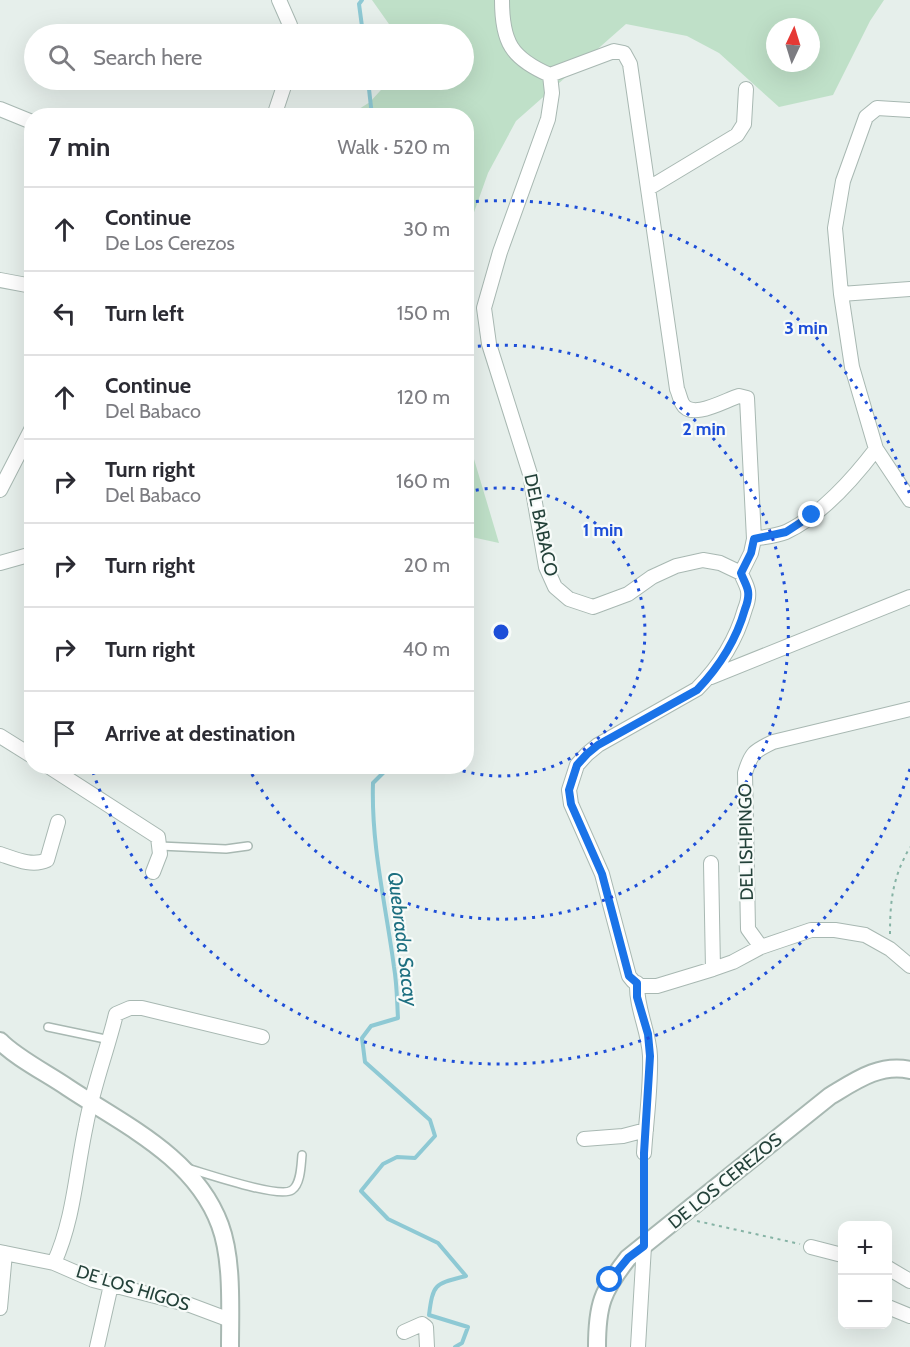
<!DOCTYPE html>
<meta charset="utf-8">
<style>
:root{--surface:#fff;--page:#f2f2f3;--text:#2b2b33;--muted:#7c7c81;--line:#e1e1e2}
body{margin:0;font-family:Cabin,sans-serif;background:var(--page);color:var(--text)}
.controls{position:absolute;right:18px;bottom:18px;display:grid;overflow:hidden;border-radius:12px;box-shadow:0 6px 24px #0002}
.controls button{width:54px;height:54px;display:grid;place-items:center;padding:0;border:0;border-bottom:2px solid var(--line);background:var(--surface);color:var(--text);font:30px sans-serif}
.compass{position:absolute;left:766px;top:18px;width:54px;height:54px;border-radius:50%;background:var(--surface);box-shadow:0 6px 24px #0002;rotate:4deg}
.stop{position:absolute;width:18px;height:18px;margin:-14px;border:4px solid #1a73e8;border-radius:50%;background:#fff}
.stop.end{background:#1a73e8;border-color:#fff;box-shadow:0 2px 6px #0008}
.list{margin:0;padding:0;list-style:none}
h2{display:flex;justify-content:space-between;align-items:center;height:78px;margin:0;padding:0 24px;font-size:26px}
h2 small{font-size:20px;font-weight:400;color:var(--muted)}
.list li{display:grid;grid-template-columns:39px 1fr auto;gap:18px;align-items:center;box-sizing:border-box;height:84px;padding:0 24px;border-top:2px solid var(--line)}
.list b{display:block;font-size:22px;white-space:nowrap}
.list p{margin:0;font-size:20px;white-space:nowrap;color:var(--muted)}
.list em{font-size:20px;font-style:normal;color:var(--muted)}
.icon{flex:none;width:33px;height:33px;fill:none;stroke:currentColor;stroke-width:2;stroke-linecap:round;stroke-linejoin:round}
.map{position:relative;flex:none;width:910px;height:1347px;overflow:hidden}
.search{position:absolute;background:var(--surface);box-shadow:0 6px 24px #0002;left:24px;top:24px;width:450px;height:66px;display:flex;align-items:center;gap:15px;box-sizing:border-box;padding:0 21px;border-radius:33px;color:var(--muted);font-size:22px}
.panel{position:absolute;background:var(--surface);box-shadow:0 6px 24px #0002;left:24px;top:108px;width:450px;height:666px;border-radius:24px}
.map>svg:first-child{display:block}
.green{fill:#bfe0c8;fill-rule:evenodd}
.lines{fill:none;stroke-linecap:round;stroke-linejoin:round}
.stream{stroke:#8ec9d4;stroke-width:4}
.service-casing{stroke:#a8b8b2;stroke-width:10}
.minor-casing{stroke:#a8b8b2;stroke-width:16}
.tertiary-casing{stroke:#a8b8b2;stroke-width:20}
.path{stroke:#86b3a5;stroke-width:2;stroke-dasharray:3 4.5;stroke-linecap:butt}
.service{stroke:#fff;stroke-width:7}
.minor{stroke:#fff;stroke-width:14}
.tertiary{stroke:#fff;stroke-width:16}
.route{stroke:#1a73e8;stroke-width:8}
.ring{fill:none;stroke:#1d4ed8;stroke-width:3;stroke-dasharray:3 6}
.labels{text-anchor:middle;stroke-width:4.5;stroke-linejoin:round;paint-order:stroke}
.street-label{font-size:18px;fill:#24423a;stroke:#f7fbf9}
.water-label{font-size:20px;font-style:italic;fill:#1c6f80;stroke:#f7fbf9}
.centre{fill:#1d4ed8;stroke:#f7fbf9;stroke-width:3}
.ring-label{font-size:18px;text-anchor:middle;font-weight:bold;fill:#1d4ed8;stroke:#f7fbf9;stroke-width:4.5;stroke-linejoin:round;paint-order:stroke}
</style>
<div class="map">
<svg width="910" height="1347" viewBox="0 0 910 1347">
<rect width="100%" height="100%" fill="#e6efeb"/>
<path class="green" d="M372 0H884L870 21 833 95 779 107 719 53 687 36 626 24 516 121 488 173 467 232 466 116H348L370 102 390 80H464V34H396ZM775 27H811V63H775Z
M466 415 471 449 499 543 467 536Z"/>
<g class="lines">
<path class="stream" d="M362 0 359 4 363 34
M368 80 372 116
M390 766 373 783C371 846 386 906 394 967 397 984 397 1002 398 1018L371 1026 362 1038 365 1062 430 1120 435 1136 415 1158 397 1157 383 1164 361 1191 388 1219 438 1243 466 1276C435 1284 433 1283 429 1315L468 1327 462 1343 455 1347"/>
<g class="service-casing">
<path id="service" d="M160 846 226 849 248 846
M48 1027 110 1040
M187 1168C205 1173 279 1199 292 1190 301 1184 301 1165 302 1155"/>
</g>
<g class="minor-casing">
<path id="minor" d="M279 0 290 25 291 34
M502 0C502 42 511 58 550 75L552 93 548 119 500 252 484 308 489 344 530 474 546 567 555 587 569 599 593 607 628 594 652 577 676 566 703 560 720 563 741 573C743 579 747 585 748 591 749 597 747 604 745 609 736 641 720 666 697 689L598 745 587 754 577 765 569 790 571 804 602 874 629 976 633 981 641 986H657L713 969 733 962 761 947 811 930H835L865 935 890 949 910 966
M550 75 614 51 624 53 630 64 677 389C679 393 680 399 682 403 691 421 725 400 739 396L747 398 754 539 751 553 741 573
M0 109 32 122
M910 110 877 108 866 117 843 181 835 228 841 294 852 367 876 449 910 500
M274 116 286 80
M649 188 737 135 744 124 746 89
M0 280 32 286
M841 294 910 289
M0 490 32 428
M754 539C764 537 776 536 786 532 820 516 854 478 876 449
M0 563 32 554
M711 677 910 597
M0 736 32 756
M48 766 158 837 160 854 153 872
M0 854C15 859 32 867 47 860L58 822
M711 863 713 969
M761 947 748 929 745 773C751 753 754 751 773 742L910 709
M637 983C636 1008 649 1031 650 1056 651 1088 646 1121 644 1153
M584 1139 623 1136 646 1130
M811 1247 842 1255
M0 1252 54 1263 93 1280 190 1305 230 1320
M54 1263C74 1219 76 1171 86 1125 93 1087 107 1051 116 1014L130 1008H142L262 1037
M888 1268 910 1281
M888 1307 910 1316
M0 1308 5 1253
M404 1332 422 1324 426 1327 427 1347
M97 1347 111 1285
M638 1347 644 1246"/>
</g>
<g class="tertiary-casing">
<path id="tertiary" d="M0 1041C15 1057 48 1074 67 1087 124 1125 195 1157 220 1225 233 1260 230 1310 230 1347
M597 1347C597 1305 602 1291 628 1258L830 1096C855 1081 880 1063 910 1070"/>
</g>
<path class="path" d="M890 934C890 899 893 877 910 847
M697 1221 800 1244
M644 1228 645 1165"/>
<use href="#service" class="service"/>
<use href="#minor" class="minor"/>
<use href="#tertiary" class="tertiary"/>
</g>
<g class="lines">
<path class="route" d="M610 1280 628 1258 644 1246V1153L650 1056 648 1034 637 997V983L629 976 602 874 571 804 569 790 577 765 587 754 598 745 697 690C720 666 736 641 745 609 747 604 749 597 748 591 747 585 743 579 741 573L751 553 754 539 786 532 812 515"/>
</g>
<g class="ring">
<path d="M467 492A144 144 0 1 1 451 767"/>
<path d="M469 347A287 287 0 1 1 248 767"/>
<path d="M910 769A431 431 0 0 1 92 769M467 202A431 431 0 0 1 910 495"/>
</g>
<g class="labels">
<g class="street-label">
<text transform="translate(541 525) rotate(78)" y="6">DEL BABACO</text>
<text transform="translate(746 842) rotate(-91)" y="6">DEL ISHPINGO</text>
<text transform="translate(725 1181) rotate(-39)" y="6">DE LOS CEREZOS</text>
<text transform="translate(133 1288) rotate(17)" y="6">DE LOS HIGOS</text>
</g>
<g class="water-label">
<text transform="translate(403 939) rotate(83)" y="7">Quebrada Sacay</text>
</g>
</g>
<circle cx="501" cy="632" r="9" class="centre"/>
<g class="ring-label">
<text x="806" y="334">3 min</text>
<text x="704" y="435">2 min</text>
<text x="603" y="536">1 min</text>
</g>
</svg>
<div class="controls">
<button>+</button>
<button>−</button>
</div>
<svg class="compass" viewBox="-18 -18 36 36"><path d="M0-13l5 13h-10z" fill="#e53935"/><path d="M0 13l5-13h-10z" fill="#7c7c81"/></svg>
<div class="stop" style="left:610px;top:1280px"></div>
<div class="stop end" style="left:812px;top:515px"></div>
<div class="search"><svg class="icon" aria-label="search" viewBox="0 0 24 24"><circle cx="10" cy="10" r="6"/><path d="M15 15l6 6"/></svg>Search here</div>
<section class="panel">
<h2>7 min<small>Walk · 520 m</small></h2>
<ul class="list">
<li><svg class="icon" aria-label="ahead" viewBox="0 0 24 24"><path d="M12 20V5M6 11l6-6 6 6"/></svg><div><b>Continue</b><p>De Los Cerezos</p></div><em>30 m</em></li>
<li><svg class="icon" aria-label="left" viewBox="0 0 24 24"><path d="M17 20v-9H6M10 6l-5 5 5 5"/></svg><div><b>Turn left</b></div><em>150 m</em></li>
<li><svg class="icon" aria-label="ahead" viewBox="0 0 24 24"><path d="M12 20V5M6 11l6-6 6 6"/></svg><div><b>Continue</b><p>Del Babaco</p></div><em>120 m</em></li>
<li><svg class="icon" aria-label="right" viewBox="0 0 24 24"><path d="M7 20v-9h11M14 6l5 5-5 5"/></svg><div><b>Turn right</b><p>Del Babaco</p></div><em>160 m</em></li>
<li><svg class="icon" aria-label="right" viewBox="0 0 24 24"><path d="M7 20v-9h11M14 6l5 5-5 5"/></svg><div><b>Turn right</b></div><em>20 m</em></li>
<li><svg class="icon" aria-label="right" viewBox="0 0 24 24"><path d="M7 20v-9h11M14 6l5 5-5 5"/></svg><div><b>Turn right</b></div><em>40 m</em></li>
<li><svg class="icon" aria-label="arrive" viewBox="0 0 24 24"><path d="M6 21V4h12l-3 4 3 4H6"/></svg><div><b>Arrive at destination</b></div></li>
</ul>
</section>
</div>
